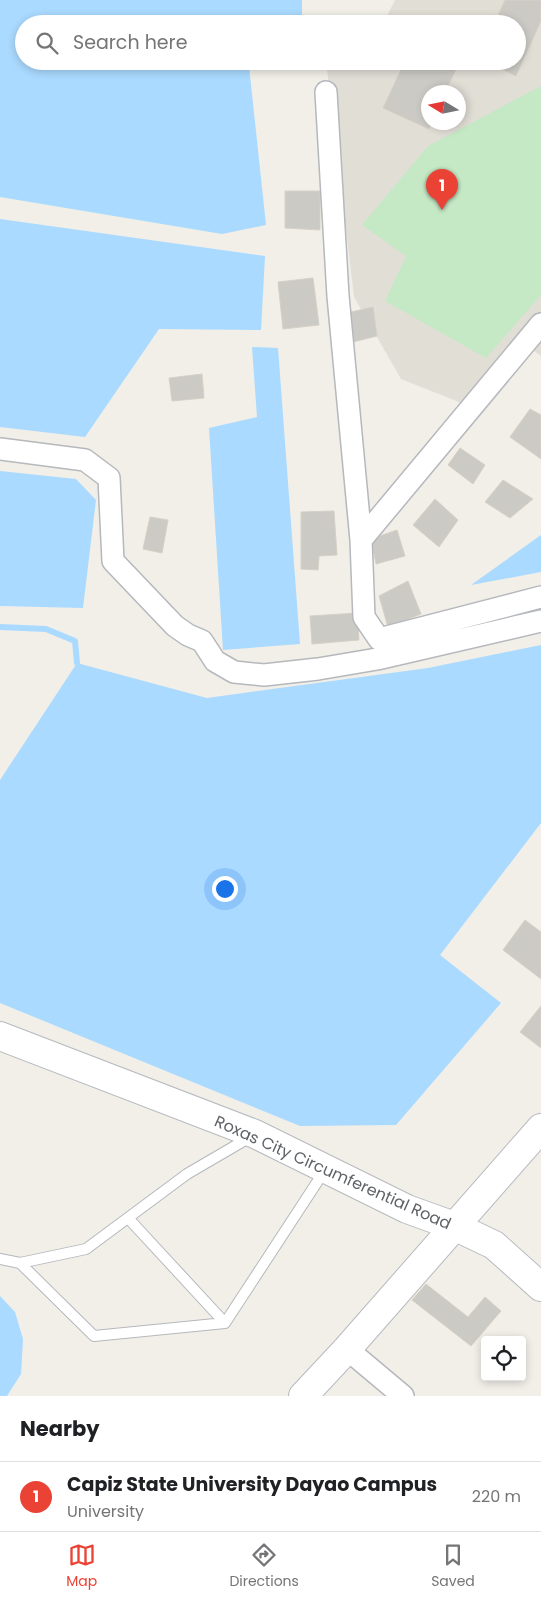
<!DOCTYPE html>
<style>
:root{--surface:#fff;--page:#f6f6f6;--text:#202124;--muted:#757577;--line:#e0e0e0;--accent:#ea4335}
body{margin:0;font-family:Poppins,sans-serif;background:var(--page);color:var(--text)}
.controls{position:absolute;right:15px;bottom:15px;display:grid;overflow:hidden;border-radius:5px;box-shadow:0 2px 8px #0003}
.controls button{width:45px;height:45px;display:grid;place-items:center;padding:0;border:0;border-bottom:1px solid var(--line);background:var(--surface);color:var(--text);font:25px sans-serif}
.compass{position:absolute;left:421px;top:85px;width:45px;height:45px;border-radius:50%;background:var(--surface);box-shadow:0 2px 8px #0003;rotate:280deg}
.you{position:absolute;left:224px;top:888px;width:18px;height:18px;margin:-12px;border:4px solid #fff;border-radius:50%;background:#1a73e8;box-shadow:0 0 0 8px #1a73e833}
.badge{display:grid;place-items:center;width:32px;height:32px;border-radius:50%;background:var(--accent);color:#fff;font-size:16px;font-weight:700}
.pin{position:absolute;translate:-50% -41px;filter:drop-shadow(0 1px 2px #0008)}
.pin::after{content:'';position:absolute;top:26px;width:18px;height:15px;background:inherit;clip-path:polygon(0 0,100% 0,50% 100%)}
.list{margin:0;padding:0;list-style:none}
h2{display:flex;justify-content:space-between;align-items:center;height:65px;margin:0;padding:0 20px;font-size:21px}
h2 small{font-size:16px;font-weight:400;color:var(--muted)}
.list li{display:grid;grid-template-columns:32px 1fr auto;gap:15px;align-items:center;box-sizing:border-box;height:70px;padding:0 20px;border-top:1px solid var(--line)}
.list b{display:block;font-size:19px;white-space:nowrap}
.list p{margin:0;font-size:16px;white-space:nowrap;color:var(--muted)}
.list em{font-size:16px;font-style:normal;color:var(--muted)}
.icon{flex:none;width:28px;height:28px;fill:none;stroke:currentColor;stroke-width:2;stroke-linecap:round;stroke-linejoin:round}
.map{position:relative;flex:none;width:541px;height:1396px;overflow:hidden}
.search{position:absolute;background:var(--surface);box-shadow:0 2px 8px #0003;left:15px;right:15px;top:15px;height:55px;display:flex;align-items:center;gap:12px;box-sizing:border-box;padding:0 18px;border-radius:28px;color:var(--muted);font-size:19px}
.sheet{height:135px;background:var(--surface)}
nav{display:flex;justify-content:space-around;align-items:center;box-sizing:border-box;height:70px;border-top:1px solid var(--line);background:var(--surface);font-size:14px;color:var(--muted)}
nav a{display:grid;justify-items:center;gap:2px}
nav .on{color:var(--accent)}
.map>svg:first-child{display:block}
.education{fill:#e1ded6;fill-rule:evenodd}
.green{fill:#c5e8c5}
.water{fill:#aadaff}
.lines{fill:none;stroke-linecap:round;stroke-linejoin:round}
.stream{stroke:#aadaff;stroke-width:6}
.building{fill:#cccac5;stroke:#d6d1c6}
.lane-casing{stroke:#b5b8bc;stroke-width:12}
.street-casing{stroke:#b5b8bc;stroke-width:24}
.secondary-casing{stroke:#b6babf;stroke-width:30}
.lane{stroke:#fff;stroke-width:10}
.street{stroke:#fff;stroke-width:21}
.secondary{stroke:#fff;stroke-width:28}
.labels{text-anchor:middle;stroke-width:4;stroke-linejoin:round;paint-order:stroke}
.street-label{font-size:16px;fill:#5f6368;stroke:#fff}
</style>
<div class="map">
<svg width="541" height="1396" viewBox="0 0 541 1396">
<rect width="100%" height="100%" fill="#f1efe8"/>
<path class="education" d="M395 0H541V356L522 342 469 406 401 379 354 297 326 61H517V24H383ZM428 92H458V122H428Z"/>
<path class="green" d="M541 86V295L486 358 385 301 406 256 362 225 428 146Z"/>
<path class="water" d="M0 0H302V24H24V61H274L249 66 266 225 222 234 0 197Z
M0 219 265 256 261 330 159 329 85 437 0 427Z
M252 347 278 348 300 644 223 650 209 428 257 417Z
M0 471 76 479 96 500 83 608 0 606Z
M541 535V572L471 585Z
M541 645V823L440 955 501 1003 396 1125 300 1126 0 1003V780L77 663 207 698 428 668Z
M0 1296 15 1312 23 1339 21 1374 7 1396H0Z"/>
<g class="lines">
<path class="stream" d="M0 627 46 629 75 641 77 663"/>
</g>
<path class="building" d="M505 0H541V21L516 76 485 61H517V24H494Z
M329 61H353V64L329 63Z
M405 61H460L445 92H428V122H432L429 129 383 108Z
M285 191H320V230L285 228Z
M313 278 319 325 283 329 278 282Z
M373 307 377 336 353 342 351 312Z
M202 374 204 398 172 401 169 378Z
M530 409 541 415V459L510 437Z
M460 448 485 465 473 484 448 465Z
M503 480 533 499 510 518 485 502Z
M435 499 458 520 439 547 413 525Z
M334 511 337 555 319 556 318 570 301 569V512Z
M150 517 168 520 162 553 143 549Z
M397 530 405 556 376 564 371 539Z
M408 581 421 614 388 627 379 596Z
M357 613 359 640 312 644 310 616Z
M525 920 541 932V979L503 950Z
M541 1006V1048L520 1032Z
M426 1284 468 1317 485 1297 501 1311 471 1346 412 1300Z"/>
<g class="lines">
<g class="lane-casing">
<path id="lane" d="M128 1218 225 1323
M0 1259 20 1263 86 1249 187 1174 252 1136
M20 1263 94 1336 225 1323 325 1170"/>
</g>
<g class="street-casing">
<path id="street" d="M326 92 338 296 361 540 364 617 379 639 541 597
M0 449 85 460 109 478 113 561 175 626 188 635 202 641 215 661 234 672 264 675 318 669 377 659 541 621
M361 540 541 324
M347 1349 403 1396"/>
</g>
<g class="secondary-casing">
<path id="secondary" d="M0 1036 255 1134 407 1209 454 1226 494 1245 541 1287
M303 1396 347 1349 541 1128"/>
</g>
<use href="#lane" class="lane"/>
<use href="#street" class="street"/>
<use href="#secondary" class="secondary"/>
</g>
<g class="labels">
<g class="street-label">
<text transform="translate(333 1172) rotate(24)" y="6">Roxas City Circumferential Road</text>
</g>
</g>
</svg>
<div class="controls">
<button><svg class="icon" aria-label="locate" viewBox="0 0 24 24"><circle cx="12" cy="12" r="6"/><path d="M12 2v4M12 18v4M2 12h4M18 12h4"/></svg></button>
</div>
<svg class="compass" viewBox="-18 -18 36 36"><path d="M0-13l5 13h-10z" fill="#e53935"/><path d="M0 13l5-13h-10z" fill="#757577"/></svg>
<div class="you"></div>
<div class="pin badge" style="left:442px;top:210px">1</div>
<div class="search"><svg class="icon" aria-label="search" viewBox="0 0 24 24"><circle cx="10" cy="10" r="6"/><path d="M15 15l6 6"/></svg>Search here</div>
</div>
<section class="sheet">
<h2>Nearby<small></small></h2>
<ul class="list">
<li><span class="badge">1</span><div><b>Capiz State University Dayao Campus</b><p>University</p></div><em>220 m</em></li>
</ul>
</section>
<nav>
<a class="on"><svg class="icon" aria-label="map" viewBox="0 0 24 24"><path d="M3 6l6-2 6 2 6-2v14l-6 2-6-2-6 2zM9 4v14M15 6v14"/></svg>Map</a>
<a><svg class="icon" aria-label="directions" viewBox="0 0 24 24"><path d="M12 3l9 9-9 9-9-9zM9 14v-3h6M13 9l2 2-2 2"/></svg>Directions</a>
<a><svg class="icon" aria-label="saved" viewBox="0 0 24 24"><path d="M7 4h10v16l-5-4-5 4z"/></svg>Saved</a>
</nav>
